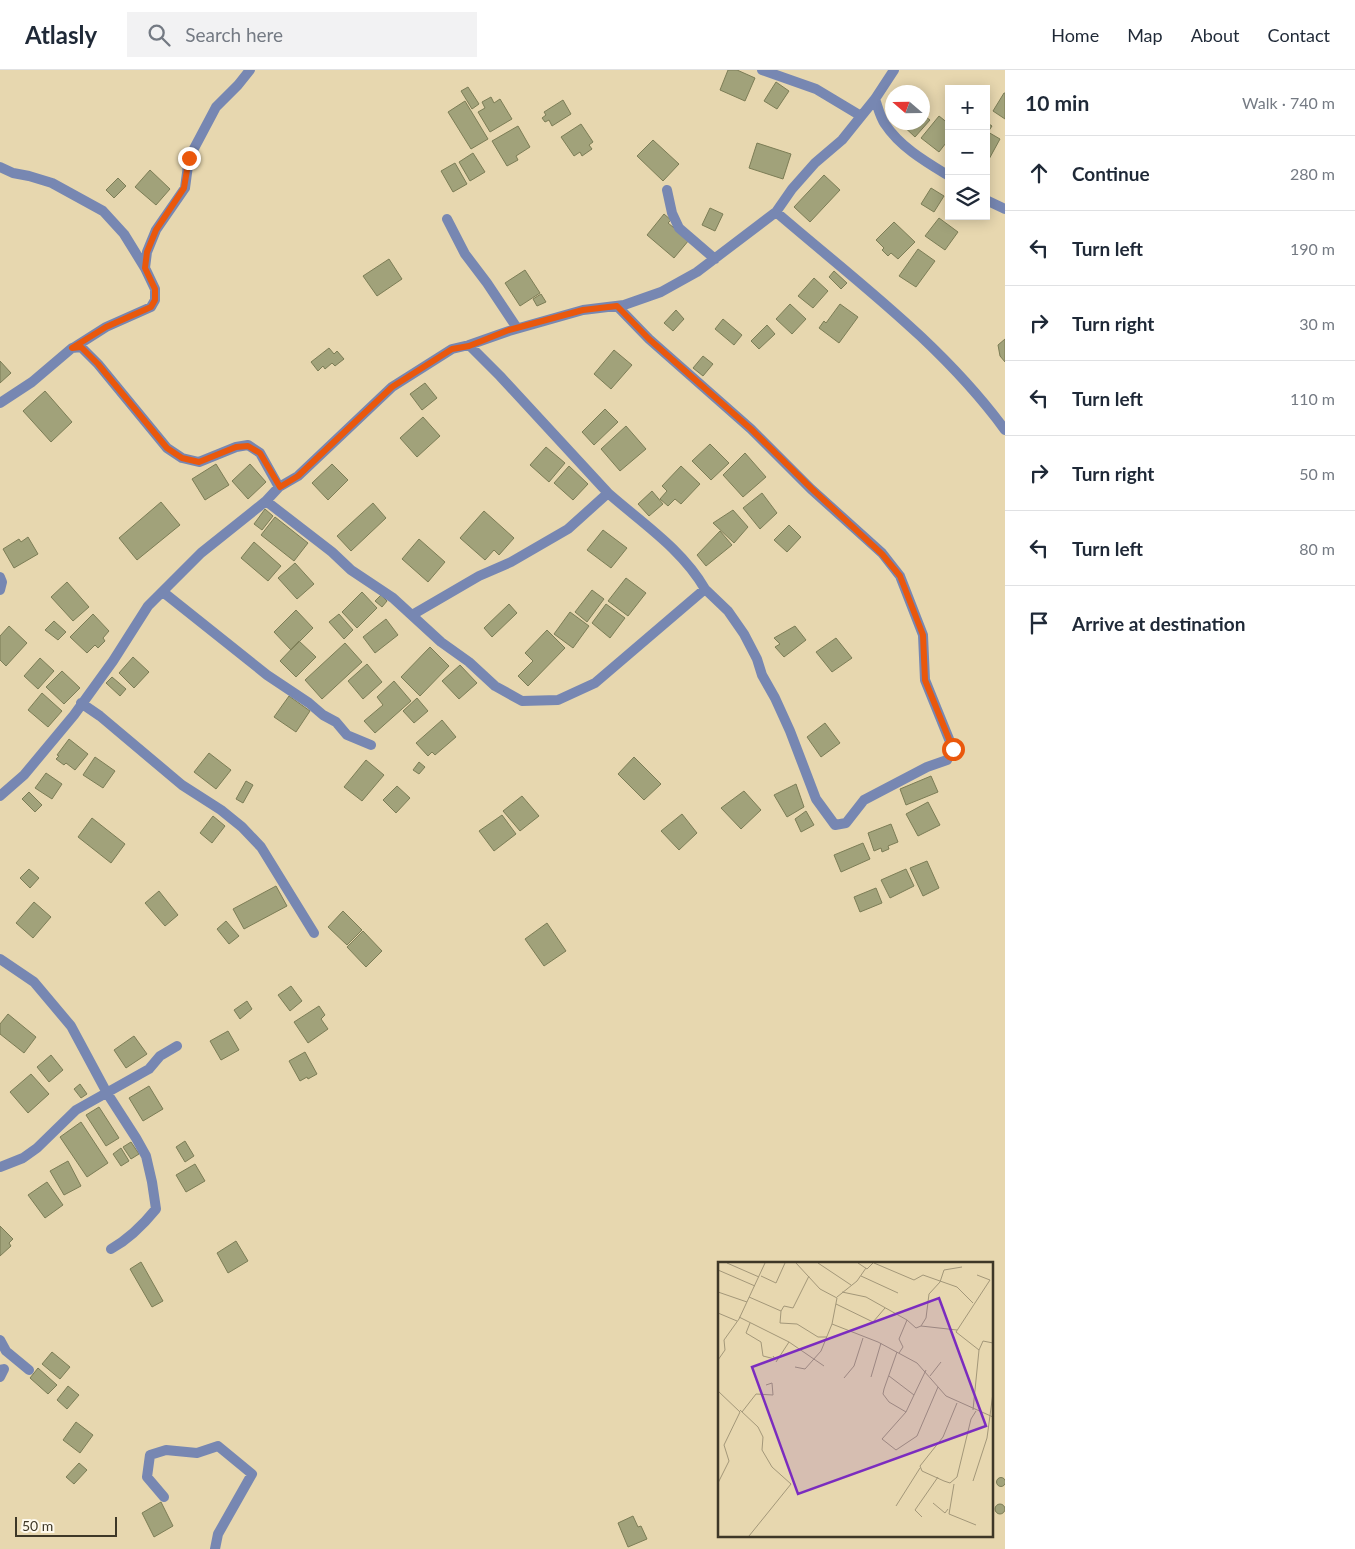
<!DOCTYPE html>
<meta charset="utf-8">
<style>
:root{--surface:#fff;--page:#f2f2f3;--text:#1f2937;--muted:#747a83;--line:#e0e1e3}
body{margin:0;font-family:Lato,sans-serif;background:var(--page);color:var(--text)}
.controls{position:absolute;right:15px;top:15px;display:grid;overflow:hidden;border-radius:0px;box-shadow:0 2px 12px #0003}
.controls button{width:45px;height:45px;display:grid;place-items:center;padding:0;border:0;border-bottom:1px solid var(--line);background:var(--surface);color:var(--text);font:25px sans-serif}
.compass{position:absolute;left:885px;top:15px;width:45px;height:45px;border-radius:50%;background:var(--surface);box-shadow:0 2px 12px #0003;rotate:290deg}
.scale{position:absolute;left:15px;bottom:12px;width:102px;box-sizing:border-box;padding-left:5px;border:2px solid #3e3727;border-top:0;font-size:14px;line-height:18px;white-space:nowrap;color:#3e3727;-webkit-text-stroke:4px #fef9ed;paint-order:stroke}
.stop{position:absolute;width:15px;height:15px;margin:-11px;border:4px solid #ea580c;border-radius:50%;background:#fff}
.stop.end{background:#ea580c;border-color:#fff;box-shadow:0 1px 5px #0008}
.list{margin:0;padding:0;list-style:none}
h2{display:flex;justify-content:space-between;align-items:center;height:65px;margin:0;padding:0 20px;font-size:21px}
h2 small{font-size:16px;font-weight:400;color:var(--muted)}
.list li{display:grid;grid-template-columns:32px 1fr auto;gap:15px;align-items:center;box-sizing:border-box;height:75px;padding:0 20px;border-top:1px solid var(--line)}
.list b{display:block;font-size:19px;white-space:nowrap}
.list em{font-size:16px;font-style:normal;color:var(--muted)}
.icon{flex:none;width:28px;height:28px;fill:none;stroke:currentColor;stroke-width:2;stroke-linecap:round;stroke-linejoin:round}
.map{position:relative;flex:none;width:1005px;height:1479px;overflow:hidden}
header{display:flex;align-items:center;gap:30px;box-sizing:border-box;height:70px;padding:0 25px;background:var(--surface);border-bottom:1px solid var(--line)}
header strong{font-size:24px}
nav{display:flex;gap:28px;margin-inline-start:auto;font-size:18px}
.search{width:350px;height:45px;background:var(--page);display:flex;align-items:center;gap:12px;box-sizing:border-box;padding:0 18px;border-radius:0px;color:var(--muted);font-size:19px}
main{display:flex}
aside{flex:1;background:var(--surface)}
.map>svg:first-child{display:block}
.building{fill:#a1a27a;stroke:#7c7d56}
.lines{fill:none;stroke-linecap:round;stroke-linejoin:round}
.street{stroke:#7787b2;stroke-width:10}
.route{stroke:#ea580c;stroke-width:6}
.inset-road{fill:none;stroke:#a39779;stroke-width:1}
.view{fill:#7b2cbf;fill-opacity:0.15;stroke:#7b2cbf;stroke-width:2.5}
.inset-edge{fill:none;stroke:#3e3727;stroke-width:2.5}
</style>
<header>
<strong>Atlasly</strong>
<div class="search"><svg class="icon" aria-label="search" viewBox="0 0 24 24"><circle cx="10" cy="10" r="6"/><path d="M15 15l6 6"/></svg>Search here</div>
<nav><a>Home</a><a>Map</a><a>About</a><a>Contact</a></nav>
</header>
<main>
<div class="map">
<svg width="1005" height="1479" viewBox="0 0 1005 1479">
<rect width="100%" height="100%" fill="#e7d7af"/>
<path class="building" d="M728 0H737L755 8 745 31 720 20Z
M776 12 789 21 777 39 764 31Z
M468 17 479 34 472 39 461 21Z
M1004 23H1005V49L993 41Z
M491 27 494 33 500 29 512 49 490 62 478 42 485 38 482 32Z
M563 30 571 44 552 56 549 50 545 52 542 48 546 45 544 42Z
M465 31 488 69 471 79 448 42Z
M922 44 930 50 915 67 899 52H922Z
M939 46 949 54V69L939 82 921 68Z
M986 52 992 56 988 62 1000 69 988 91 986 90Z
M581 54 593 72 589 75 592 79 582 86 580 82 574 86 561 67Z
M518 56 530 77 516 86 518 90 507 96 492 71Z
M653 70 679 94 663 111 637 86Z
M757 73 791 84 783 109 749 98Z
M473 83 485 102 470 111 459 92Z
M455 93 467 114 453 122 441 101Z
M150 100 170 119 156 135 135 117Z
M824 105 840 120 810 152 794 137Z
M118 108 126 116 114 128 106 120Z
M931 118 944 126 934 142 921 134Z
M710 138 723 144 715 161 702 155Z
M664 144 671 150 668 153 689 170 674 188 647 165Z
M939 148 958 162 945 180 925 166Z
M894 152 915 172 898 189 891 183 888 186 882 180 884 178 876 170Z
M918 179 935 191 916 217 899 206Z
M389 189 402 209 377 226 363 206Z
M525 200 540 223 520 236 505 213Z
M834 201 847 213 841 219 829 207Z
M814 208 828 221 813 238 798 226Z
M541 224 546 232 537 236 533 229Z
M790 234 806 249 792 264 776 249Z
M840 234 858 247 839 273 819 258 824 251 826 253Z
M676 240 684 249 673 261 664 253Z
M723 249 742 265 734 275 715 259Z
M767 255 775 264 759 279 751 271Z
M1005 269V292L1000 286 998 275Z
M329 278 334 284 337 281 344 289 335 296 332 293 325 299 323 296 318 301 311 292Z
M614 280 632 295 611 319 594 304Z
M703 286 713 294 703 306 693 298Z
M0 291 11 303 0 313Z
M425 313 437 328 422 340 410 324Z
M45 321 72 352 51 372 23 341Z
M605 339 618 352 594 375 582 362Z
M423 347 440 366 417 387 400 368Z
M626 356 646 379 620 401 601 379Z
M710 374 729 393 711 410 692 391Z
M546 377 565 393 549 412 530 395Z
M745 383 766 407 743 427 723 405Z
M216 394 229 415 205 430 192 409Z
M250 394 266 412 248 429 232 411Z
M332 394 348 410 328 430 312 413Z
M569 396 588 414 573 430 554 413Z
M681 396 700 414 681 434 675 429 668 436 660 429 667 421 662 416Z
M652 421 663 434 649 446 638 434Z
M762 423 777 443 760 459 743 438Z
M161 432 180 455 137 490 119 468Z
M373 433 386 448 351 481 337 466Z
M265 439 273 446 262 460 254 454Z
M733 440 748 457 734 473 713 453Z
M484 441 514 468 499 485 494 480 485 490 460 468Z
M275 447 308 473 294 491 261 465Z
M789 455 801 467 787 482 774 470Z
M603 460 627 478 611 498 587 480Z
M720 461 732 475 706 496 697 485Z
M28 467 38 484 14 498 3 479 19 469 21 472Z
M419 469 445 492 428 512 402 489Z
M254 472 281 496 268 511 241 488Z
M295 493 314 514 297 529 278 508Z
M626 508 646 523 628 546 608 531Z
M67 512 89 537 73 551 51 527Z
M592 520 604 529 587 552 575 542Z
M362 522 377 538 357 558 342 542Z
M381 525 387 531 382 537 375 531Z
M509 534 517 543 492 567 484 558Z
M606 534 625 548 610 568 592 553Z
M296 540 313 558 291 580 274 562Z
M570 542 589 556 573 578 554 564Z
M93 544 109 561 103 568 105 571 98 578 95 575 87 583 70 567Z
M339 544 353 560 344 569 329 552Z
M386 549 398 565 375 583 363 567Z
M54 551 66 562 58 570 45 560Z
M9 556 27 573 6 596 0 590V566Z
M795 556 806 570 784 587 775 577 780 574 774 568Z
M547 560 565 578 528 616 518 606 533 591 525 583Z
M836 568 852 588 832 602 816 582Z
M299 571 316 587 296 607 280 591Z
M345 573 362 592 322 629 305 610Z
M430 577 449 596 420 626 401 607Z
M133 587 149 602 134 618 119 603Z
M40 588 54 601 38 619 24 606Z
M367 594 382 612 363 629 348 611Z
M460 595 477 613 459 629 442 611Z
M62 601 80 618 64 634 46 617Z
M112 607 126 619 120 626 106 613Z
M394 611 411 631 375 663 364 651 383 635 377 627Z
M42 623 62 641 48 657 28 640Z
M289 626 310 641 296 662 274 647Z
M417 628 428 641 414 653 403 641Z
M442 650 456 667 435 685 432 682 428 686 416 673Z
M825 653 840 673 821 687 807 667Z
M69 669 88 684 75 700 66 693 64 695 56 689 59 686 57 685Z
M209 683 231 700 216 719 194 702Z
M95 687 115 701 103 718 83 705Z
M634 687 661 714 644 730 618 704Z
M366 690 384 705 362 731 344 717Z
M419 692 425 697 419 704 413 700Z
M46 703 62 714 52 729 35 718Z
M931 706 938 722 906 735 900 719Z
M246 711 253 715 243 733 236 729Z
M796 714 804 737 787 747 774 725Z
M397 716 410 728 396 743 383 730Z
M744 721 761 740 741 759 721 738Z
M29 722 42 735 35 742 22 729Z
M522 726 539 746 520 761 503 741Z
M928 732 940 755 918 766 906 744Z
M806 741 814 755 801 762 795 749Z
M682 744 697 763 679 780 661 761Z
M502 745 516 764 494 781 479 761Z
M213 746 225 756 212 773 200 763Z
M92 748 125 774 111 793 78 767Z
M891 754 898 772 888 776 889 779 882 782 881 778 874 781 868 763Z
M863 773 870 789 841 802 834 785Z
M927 791 939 818 923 826 910 798Z
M29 799 39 808 30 818 20 808Z
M906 799 914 816 890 828 881 810Z
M276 816 287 836 244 859 233 839Z
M876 818 882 833 860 842 854 827Z
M159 821 178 845 165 856 145 833Z
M34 832 51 847 33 868 16 853Z
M343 841 362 860 347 875 328 857Z
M226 851 239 866 229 874 217 859Z
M547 853 566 881 544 896 525 869Z
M363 861 382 881 366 897 347 877Z
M291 916 302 931 290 941 278 925Z
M247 931 252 939 240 949 234 940Z
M319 936 325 945 321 949 328 959 308 973 294 952Z
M8 944 36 967 24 983 0 964V954Z
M228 961 239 980 221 990 210 971Z
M134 966 147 984 126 998 114 980Z
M305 982 317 1004 308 1009 307 1007 300 1011 289 991Z
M51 985 63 1000 49 1012 37 997Z
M31 1004 49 1024 28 1043 10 1022Z
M80 1014 87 1024 81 1028 74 1019Z
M149 1016 163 1039 143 1051 129 1028Z
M99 1037 119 1068 106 1076 86 1045Z
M81 1052 108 1093 87 1107 60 1067Z
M185 1071 194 1086 185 1092 176 1077Z
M131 1072 139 1084 131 1089 123 1077Z
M121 1078 129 1091 121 1096 113 1084Z
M68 1091 81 1116 64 1125 50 1101Z
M195 1094 205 1111 186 1122 176 1105Z
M47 1112 63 1135 45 1148 28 1125Z
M0 1156 13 1169 9 1173 11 1176 0 1186Z
M236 1171 248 1191 228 1203 217 1183Z
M141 1192 163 1231 152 1237 130 1199Z
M52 1282 70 1297 60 1309 42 1294Z
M38 1298 57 1315 48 1324 30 1308Z
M68 1316 79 1325 67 1339 57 1330Z
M76 1352 93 1365 80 1383 63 1370Z
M79 1393 87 1400 74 1414 66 1407Z
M996.5 1412a4.5 4.5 0 1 1 9 0a4.5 4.5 0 1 1-9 0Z
M161 1432 173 1456 154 1467 142 1443Z
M995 1439a5 5 0 1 1 10 0a5 5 0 1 1-10 0Z
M633 1446 638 1457 641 1456 647 1469 628 1477 618 1453Z"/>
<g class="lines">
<path class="street" d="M762 0 816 19 861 46
M875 29C878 37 880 47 885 54 900 77 926 92 949 106
M0 97 13 103 29 106 52 113 103 141 124 164 145 198 155 219V230L151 237 106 257 73 278
M667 120 672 143 679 158 715 189
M986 130 1005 139
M776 142C856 211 942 274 1005 360
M447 149 465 184 487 213 517 258
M145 198 147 182 156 160 185 118 189 88 216 37 238 15 250 0
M617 236 649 269 751 359 811 419 882 483 900 506 923 565 925 610 953 679 947 690 927 697 864 730 846 753 835 755 816 729 790 661 775 628 762 605 757 589 744 564 728 541 705 519
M469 275 500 306 608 423
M0 333 32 312 72 278 81 277 98 294 167 378 182 388 199 392 236 377 248 375 260 383 279 417
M266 431 332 482 351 500 393 528 441 572 469 592 495 616 522 631 558 630 595 613 705 519C682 479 642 453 608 423L568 459 511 492 479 506 412 545
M0 507 2 512 0 520
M163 522 267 605 309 633 323 645 336 652 347 665 371 675
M81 633 100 646 182 715 221 740 242 757 261 777 314 863
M0 726 24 705 74 645 113 591 148 536 201 483 266 431 279 417 298 406 392 317 452 279 469 275 509 261 583 240 624 235 661 222 697 202 776 142 792 119 815 93 842 70 875 29 894 0
M0 889 34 912 71 956 107 1023 136 1068 146 1086 152 1112 156 1139C143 1155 129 1169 111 1179
M0 1097 23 1088 37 1078 76 1040 149 999 160 986 177 976
M0 1270 6 1281 29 1300
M0 1300 4 1299 0 1307
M164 1427 147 1407 150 1385 166 1380 197 1383 218 1376 252 1404 218 1464 215 1479"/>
</g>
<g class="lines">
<path class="route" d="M189 88 184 118 156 160 147 182 145 198 155 219V230L151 237 106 257 72 278 81 277 98 294 167 378 182 388 199 392 236 377 248 376 260 383 280 417 298 406 392 317 452 279 469 276 509 260 583 240 617 236 649 269 751 359 812 419 882 484 900 506 923 565 925 610 953 679"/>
</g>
<g transform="translate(718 1192)">
<rect width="275" height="275" fill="#e7d7af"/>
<path class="inset-road" d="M9 1 41 15M100 1 133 23M140 1 149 7 155 1M156 1 196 18 205 13 239 25 255 41M0 8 37 24M43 14 58 21 67 1M143 14 180 31M0 30 29 40M124 30 148 35 189 58 181 77 185 85 181 91M31 35 63 49 66 44 75 46 91 14M119 35 139 19 148 6M118 42 155 60 167 46M63 49 62 61 79 62 100 75H109M0 51 19 59M21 55 71 80 106 104M189 58 198 66 203 64 208 56 211 32 222 20 226 8 244 5M32 61 28 71 43 80 45 94 57 97 55 94M114 62 160 80 199 101 228 134 275 155M203 64 239 68M261 88 265 79 275 81M0 98 7 88 6 78 21 57 47 1M58 100 71 80M77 105 87 107 103 89 114 62 119 36 102 27 78 1M171 114 196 133 188 150 171 140 165 132 166 127 179 90M212 114 223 100M153 115 163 81M126 116 136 104 145 76M0 129 22 150 6 183 11 199 0 221M196 133 208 108M239 141 225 175 202 204 204 209 226 219 232 221 239 215 253 157 258 149M22 148 40 165 45 175 44 188 54 205 73 222 31 274M255 148 261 88 238 70 272 18 259 13M24 150 38 132 55 133 54 121 48 123M188 150 164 177 178 188 199 174 220 125M255 219 269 176 275 131M236 222 231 252 258 263M215 241 227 251 230 247M178 244 202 206M204 255 197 248 220 215"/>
<path class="view" d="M221 36 268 164 80 232 34 105Z"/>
<rect width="275" height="275" class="inset-edge"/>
</g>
</svg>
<div class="controls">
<button>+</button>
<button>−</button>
<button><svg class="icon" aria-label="layers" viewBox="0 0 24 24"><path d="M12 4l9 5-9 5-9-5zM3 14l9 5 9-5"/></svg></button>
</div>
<svg class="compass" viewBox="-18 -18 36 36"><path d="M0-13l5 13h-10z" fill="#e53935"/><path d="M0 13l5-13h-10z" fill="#747a83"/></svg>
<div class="scale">50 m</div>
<div class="stop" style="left:953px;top:679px"></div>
<div class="stop end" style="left:189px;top:88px"></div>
</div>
<aside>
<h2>10 min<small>Walk · 740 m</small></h2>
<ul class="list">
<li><svg class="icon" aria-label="ahead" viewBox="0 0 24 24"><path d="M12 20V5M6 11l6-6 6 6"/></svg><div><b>Continue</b></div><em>280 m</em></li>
<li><svg class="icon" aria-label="left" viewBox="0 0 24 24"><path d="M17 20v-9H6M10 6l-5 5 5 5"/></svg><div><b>Turn left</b></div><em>190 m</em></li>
<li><svg class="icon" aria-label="right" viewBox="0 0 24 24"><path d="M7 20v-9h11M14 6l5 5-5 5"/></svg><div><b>Turn right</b></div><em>30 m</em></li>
<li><svg class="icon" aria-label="left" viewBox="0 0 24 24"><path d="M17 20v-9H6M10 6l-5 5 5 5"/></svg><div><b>Turn left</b></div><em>110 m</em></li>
<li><svg class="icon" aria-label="right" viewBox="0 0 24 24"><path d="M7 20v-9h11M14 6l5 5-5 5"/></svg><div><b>Turn right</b></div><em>50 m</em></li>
<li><svg class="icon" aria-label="left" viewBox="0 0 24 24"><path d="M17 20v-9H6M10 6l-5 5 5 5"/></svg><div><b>Turn left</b></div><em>80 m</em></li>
<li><svg class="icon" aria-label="arrive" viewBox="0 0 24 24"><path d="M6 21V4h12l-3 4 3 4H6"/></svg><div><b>Arrive at destination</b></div></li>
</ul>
</aside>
</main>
